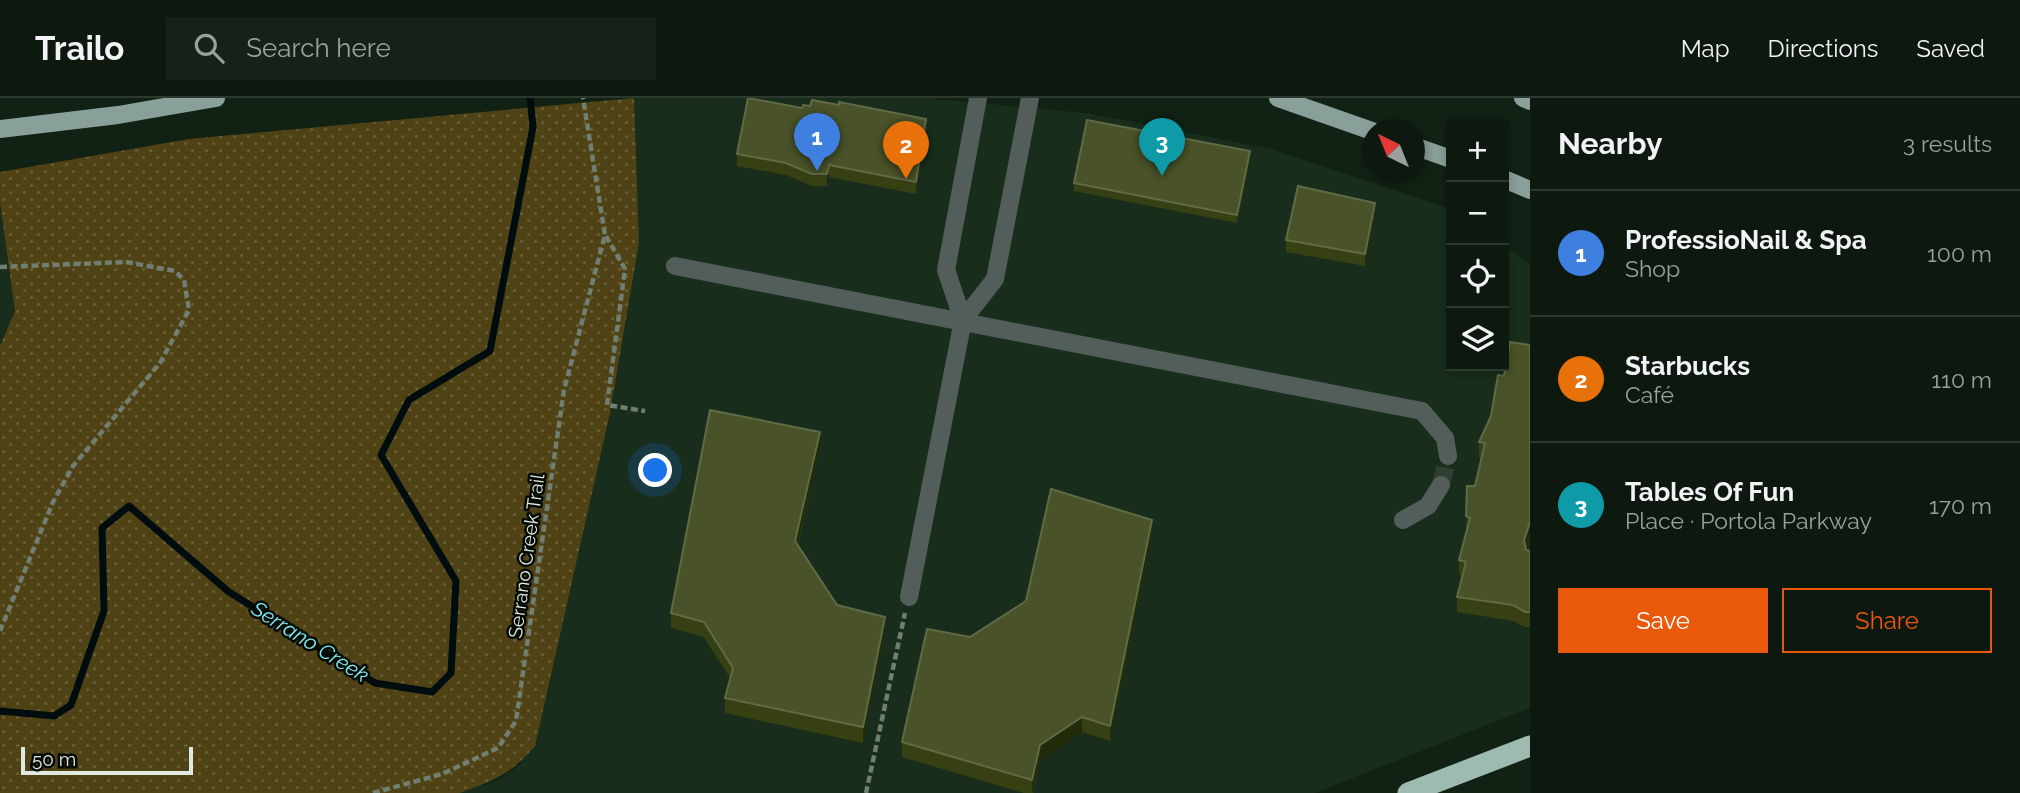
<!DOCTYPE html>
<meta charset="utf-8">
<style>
:root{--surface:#0d190e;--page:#162217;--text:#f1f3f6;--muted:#9aa09e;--line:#2d382e;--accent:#ea580c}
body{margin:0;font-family:Raleway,sans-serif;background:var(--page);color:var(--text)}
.controls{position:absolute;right:21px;top:21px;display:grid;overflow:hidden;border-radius:0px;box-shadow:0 4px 10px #0003}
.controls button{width:63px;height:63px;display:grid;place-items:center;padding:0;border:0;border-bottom:2px solid var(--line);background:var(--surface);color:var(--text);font:35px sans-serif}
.compass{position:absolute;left:1362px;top:21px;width:63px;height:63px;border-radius:50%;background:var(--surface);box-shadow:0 4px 10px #0003;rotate:317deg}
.scale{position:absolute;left:21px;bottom:18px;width:172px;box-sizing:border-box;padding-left:7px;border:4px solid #dfeae0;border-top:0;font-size:19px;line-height:24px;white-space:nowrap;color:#dfeae0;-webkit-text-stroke:5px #040904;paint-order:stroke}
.you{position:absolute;left:656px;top:373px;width:24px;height:24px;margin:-18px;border:5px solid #fff;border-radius:50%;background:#1a73e8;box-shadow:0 0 0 10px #1a73e833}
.badge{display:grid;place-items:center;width:46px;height:46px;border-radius:50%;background:var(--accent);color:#fff;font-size:23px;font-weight:700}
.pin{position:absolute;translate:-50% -58px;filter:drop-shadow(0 2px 4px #0008)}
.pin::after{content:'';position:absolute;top:37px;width:24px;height:21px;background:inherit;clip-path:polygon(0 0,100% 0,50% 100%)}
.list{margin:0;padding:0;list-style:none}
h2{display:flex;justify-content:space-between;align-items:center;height:91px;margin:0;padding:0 28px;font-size:30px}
h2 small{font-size:23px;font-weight:400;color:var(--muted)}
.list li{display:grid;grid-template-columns:46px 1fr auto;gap:21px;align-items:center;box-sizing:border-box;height:126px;padding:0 28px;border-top:2px solid var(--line)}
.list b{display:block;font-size:26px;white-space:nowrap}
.list p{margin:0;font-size:23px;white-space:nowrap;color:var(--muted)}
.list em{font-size:23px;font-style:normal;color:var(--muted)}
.actions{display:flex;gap:14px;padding:21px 28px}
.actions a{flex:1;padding:16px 0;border:2px solid var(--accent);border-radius:0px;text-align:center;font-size:24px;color:var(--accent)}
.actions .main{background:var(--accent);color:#fff}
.icon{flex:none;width:38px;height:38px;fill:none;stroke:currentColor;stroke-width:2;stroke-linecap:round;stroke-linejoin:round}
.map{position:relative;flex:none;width:1530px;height:695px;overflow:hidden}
header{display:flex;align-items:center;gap:42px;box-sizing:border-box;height:98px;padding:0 35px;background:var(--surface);border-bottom:2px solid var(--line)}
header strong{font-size:33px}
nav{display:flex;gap:38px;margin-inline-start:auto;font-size:24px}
.search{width:490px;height:63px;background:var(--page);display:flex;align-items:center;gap:18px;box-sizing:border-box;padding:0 24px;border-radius:0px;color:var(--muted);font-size:26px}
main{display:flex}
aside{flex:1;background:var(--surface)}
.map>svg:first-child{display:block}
.built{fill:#182d1b}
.grass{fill:url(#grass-dots)}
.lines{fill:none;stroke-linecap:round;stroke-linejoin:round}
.stream{stroke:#000c0e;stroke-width:7}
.minor-tunnel{stroke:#303f32;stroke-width:18;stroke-dasharray:18 9;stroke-linecap:butt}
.path{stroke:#717e72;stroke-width:4.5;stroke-dasharray:7 3.5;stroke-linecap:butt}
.minor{stroke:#535e5a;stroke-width:18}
.major{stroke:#88a099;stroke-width:18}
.highway{stroke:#9ebbb1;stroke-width:21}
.wall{fill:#374012}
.shaded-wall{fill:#202c09}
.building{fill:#495228;stroke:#606a45;stroke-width:2}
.labels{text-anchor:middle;stroke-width:5;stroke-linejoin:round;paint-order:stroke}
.street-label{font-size:19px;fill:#dfeae0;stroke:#040904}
.water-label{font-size:21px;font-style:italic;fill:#7febf2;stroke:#040904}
</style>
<header>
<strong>Trailo</strong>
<div class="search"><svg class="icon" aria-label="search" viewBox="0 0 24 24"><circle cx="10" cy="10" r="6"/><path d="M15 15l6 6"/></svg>Search here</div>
<nav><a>Map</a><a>Directions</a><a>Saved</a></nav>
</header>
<main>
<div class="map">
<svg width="1530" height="695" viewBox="0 0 1530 695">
<defs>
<pattern id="grass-dots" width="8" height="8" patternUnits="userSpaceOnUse" patternTransform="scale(1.75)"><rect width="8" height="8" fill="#4f4215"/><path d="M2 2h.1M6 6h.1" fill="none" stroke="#685d37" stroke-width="1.8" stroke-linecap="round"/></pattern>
</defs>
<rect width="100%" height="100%" fill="#112113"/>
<path class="built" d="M634 0H925L1087 15 1271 51 1451 111V268H1504V147L1530 166V610L1315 695H460L498 682 518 668 535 647 610 315 639 145Z
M0 105 15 213 0 248Z"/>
<path class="grass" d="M634 0 639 145 610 315 535 648C511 676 494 683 460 695H0V248L15 213 0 105V74L189 41Z"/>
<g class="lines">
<path class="stream" d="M0 613 54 618 71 607 104 513 102 430 129 408 229 494 375 585 432 594 451 575 456 483 381 357 409 302 490 253 533 29 530 0"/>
<path class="minor-tunnel" d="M1441 387 1448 358"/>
<path class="path" d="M606 138 625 171 607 307 645 313
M0 169 126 164 175 173 184 182 189 212 160 265 73 368 53 404 0 533
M373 695 442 676 498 650 516 623 564 292 605 137 583 0
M866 695 905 515"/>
<path class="minor" d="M675 168 1422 313 1445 340 1448 358
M963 222 946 172 978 0
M1403 422 1428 408 1441 387
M909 499 963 222 995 181 1030 0"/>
<path class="major" d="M1278 0 1372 33
M1523 0 1530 3
M0 31 118 17 216 0
M1414 48 1451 61
M1504 81 1530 92"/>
<path class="highway" d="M1408 695 1530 648"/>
</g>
<path class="wall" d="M802 10 926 33 916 96 829 79 827 88H812L786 77 737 68V56Z
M1250 62 1237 125 1074 93V85Z
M1375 117 1365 168 1286 154V142Z
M1530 247V439L1526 452 1530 453V529H1525L1513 523 1457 514V499L1462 478 1459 477V462L1466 434V418L1475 388 1482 360 1479 359V344L1491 318 1504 278Z
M820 349 798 447 837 507 885 534 863 645 725 615V600L730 580 704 539 671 530V515Z
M1152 438 1110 643 1082 634 1040 663 1033 695H1024L902 659V644L970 539Z"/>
<path class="shaded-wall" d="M926 21V33L916 96V84Z
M1250 53V62L1237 125V117Z
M829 67V79L827 88V76Z
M1375 105V117L1365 168V156Z
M820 334V349L795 458V443Z
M1152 422V438L1110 643V628Z
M1530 424V439L1524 457V442Z
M885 519V534L863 645V629Z
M1082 619V634L1040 663 1032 695V682L1040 647Z"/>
<path class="building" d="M748 0 802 10 803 7 810 8 812 2 839 7V4L926 21 916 84 829 67 827 76H812L786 65 737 56Z
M1087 22 1250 53 1237 117 1074 85Z
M1298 88 1375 105 1365 156 1286 142Z
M1510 244 1530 247V424L1524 442 1526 452 1530 453V514H1525L1513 507 1457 499 1466 464 1459 462 1470 420 1466 418 1467 388H1475L1485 345 1479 344 1491 318 1498 277 1504 278Z
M710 312 820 334 795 443 837 507 885 519 863 629 725 600 733 570 704 524 671 515Z
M1051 391 1152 422 1110 628 1082 619 1040 647 1032 682 902 644 927 531 970 539 1026 503Z"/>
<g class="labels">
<g class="street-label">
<text transform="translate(526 458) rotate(-82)" y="7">Serrano Creek Trail</text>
</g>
<g class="water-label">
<text transform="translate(310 544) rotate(32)" y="7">Serrano Creek</text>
</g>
</g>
</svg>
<div class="controls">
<button>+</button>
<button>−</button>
<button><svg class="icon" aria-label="locate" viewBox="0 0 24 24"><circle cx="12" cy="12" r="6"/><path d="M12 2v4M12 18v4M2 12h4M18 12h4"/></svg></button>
<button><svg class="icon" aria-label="layers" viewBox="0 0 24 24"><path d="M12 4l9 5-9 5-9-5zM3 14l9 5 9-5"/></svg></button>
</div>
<svg class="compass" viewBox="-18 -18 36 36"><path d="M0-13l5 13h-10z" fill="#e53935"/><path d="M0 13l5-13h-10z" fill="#9aa09e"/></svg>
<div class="scale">50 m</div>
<div class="you"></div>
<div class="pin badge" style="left:817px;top:73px;background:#3f7fe0">1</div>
<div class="pin badge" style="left:906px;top:81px;background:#e8710a">2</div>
<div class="pin badge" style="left:1162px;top:78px;background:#0f9aa8">3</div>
</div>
<aside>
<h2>Nearby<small>3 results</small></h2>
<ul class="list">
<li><span class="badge" style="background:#3f7fe0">1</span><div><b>ProfessioNail &amp; Spa</b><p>Shop</p></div><em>100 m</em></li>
<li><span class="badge" style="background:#e8710a">2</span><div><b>Starbucks</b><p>Café</p></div><em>110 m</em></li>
<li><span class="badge" style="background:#0f9aa8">3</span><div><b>Tables Of Fun</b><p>Place · Portola Parkway</p></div><em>170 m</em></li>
</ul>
<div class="actions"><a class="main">Save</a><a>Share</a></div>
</aside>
</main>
